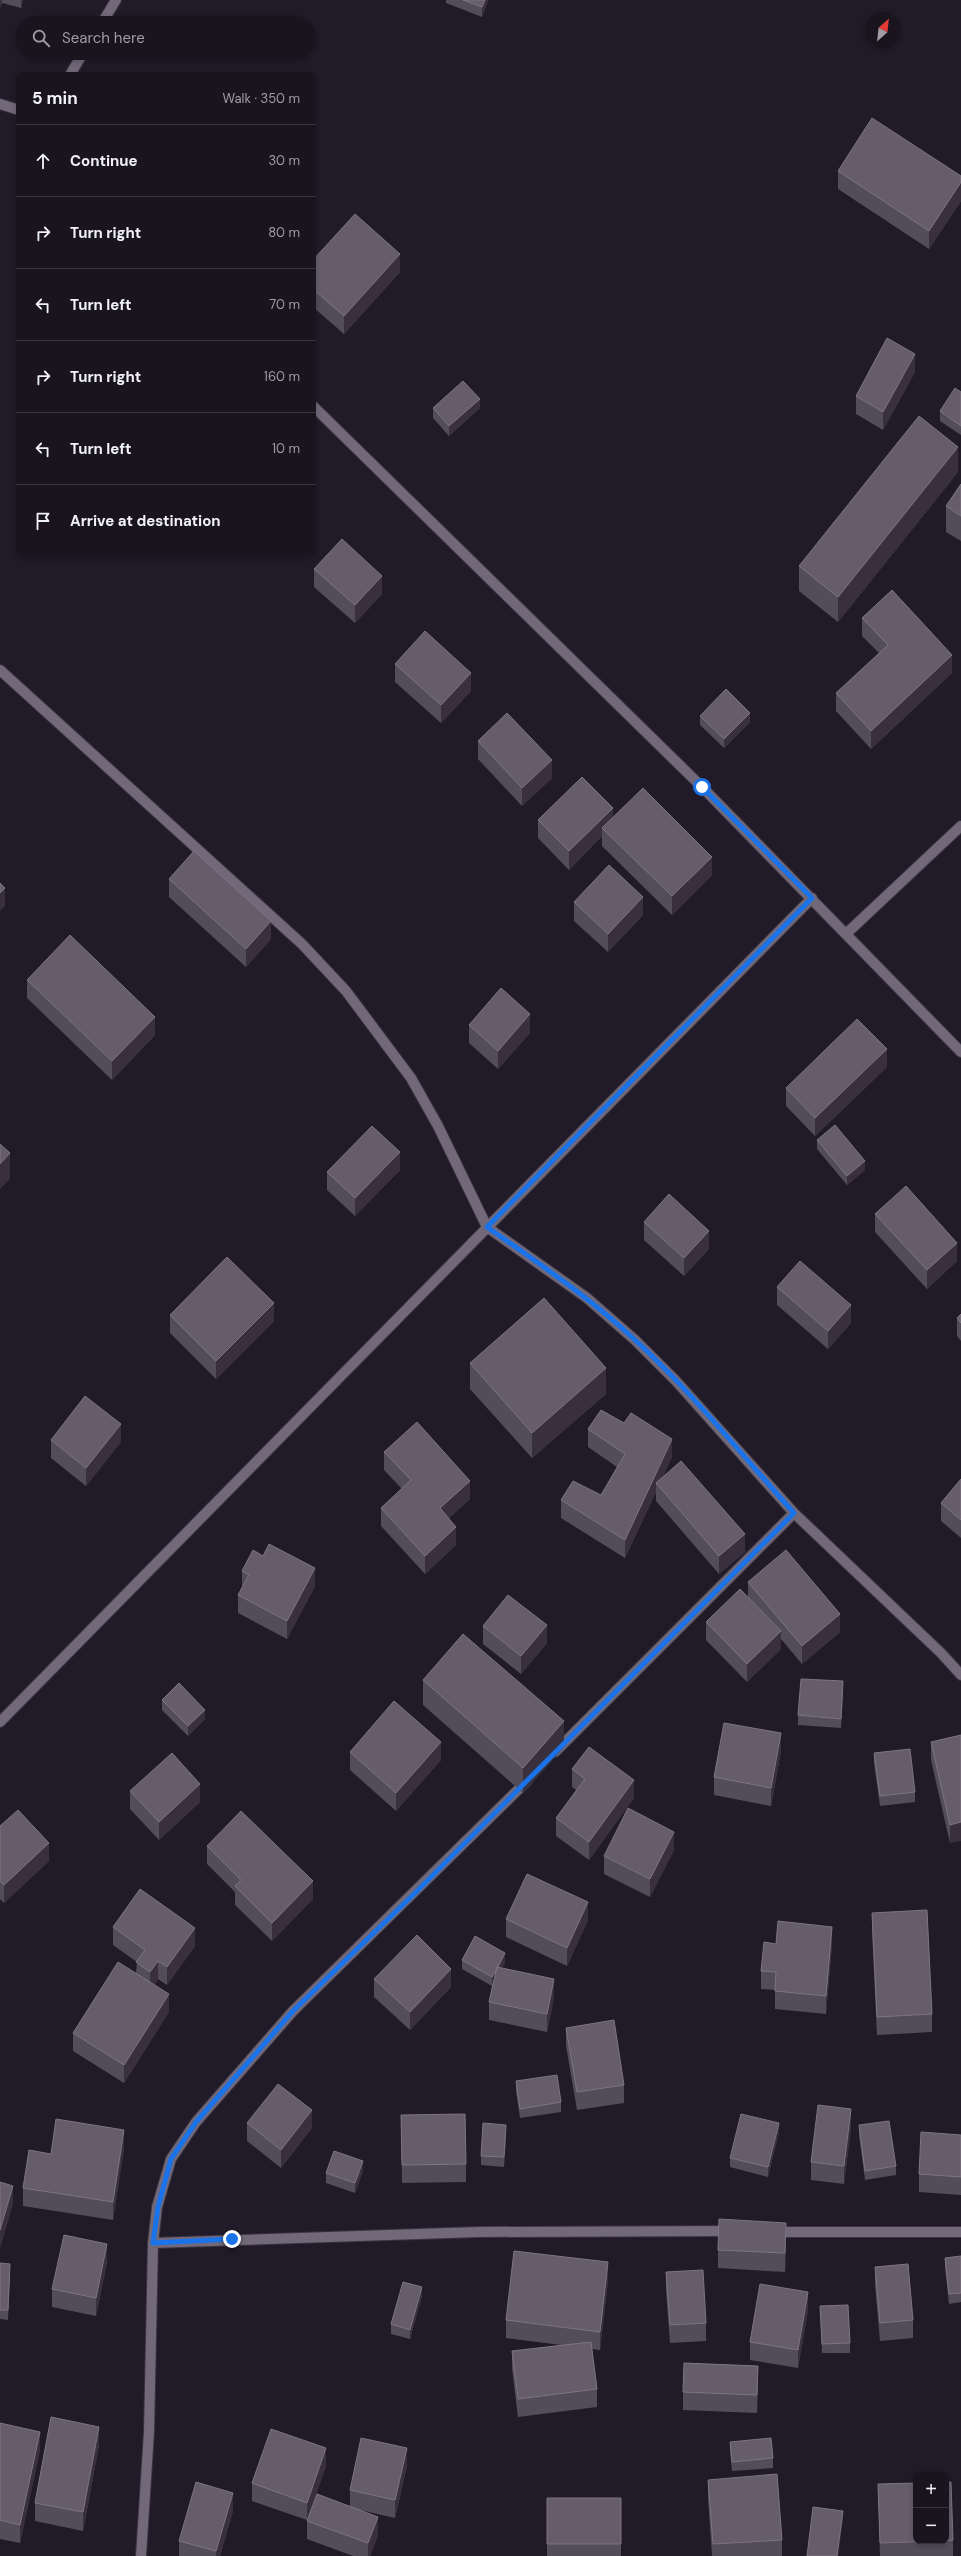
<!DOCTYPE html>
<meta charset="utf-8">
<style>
:root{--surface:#19141e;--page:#221d27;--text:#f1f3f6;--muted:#9f9ea4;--line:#37333c}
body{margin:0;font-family:"DM Sans",sans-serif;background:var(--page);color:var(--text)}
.controls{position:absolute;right:12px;bottom:12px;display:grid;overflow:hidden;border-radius:8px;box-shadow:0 2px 6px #0003}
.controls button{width:36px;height:36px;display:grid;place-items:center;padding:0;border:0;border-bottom:1px solid var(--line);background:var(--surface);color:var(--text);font:20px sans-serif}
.compass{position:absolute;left:865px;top:12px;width:36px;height:36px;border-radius:50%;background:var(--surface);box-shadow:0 2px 6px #0003;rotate:27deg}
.stop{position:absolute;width:12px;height:12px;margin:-9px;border:3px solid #1a73e8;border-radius:50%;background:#fff}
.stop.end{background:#1a73e8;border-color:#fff;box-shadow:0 1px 4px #0008}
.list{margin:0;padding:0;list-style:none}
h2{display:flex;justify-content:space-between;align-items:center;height:52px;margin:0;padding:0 16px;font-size:17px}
h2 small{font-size:13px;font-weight:400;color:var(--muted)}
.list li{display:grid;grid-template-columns:26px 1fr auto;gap:12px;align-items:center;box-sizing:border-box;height:72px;padding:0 16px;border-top:1px solid var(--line)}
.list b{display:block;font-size:15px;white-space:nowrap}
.list em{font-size:13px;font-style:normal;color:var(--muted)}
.icon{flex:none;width:22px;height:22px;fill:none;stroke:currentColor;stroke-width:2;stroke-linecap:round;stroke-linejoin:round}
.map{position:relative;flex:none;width:961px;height:2556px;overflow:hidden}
.search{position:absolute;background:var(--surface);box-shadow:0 2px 6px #0003;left:16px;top:16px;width:300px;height:44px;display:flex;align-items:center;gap:10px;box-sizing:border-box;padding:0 14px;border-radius:22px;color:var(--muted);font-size:15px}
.panel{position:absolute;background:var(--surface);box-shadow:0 2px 6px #0003;left:16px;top:72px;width:300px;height:484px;border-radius:8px}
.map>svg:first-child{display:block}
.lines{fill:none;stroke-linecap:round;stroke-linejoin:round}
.minor-casing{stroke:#3a343f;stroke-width:12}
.minor{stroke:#716879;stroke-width:10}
.wall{fill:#534c5a}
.shaded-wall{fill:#38303f}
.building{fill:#655d6c;stroke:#7c7582}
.route{stroke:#1a73e8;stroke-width:5}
</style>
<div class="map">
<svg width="961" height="2556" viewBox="0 0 961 2556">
<rect width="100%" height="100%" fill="#211a28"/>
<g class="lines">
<g class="minor-casing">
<path id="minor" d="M102 23 116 0
M70 75 83 53
M0 104 19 110
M313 406 702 787 961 1052
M0 670 302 944 346 991 411 1078 438 1126 487 1227 587 1298 635 1340 676 1381 794 1513 941 1653 961 1675
M847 933 961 826
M0 1722 812 898
M555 1752 794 1513
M773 2232H961
M153 2243 478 2232 731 2231
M141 2556 149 2432 153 2243 157 2207 171 2159 196 2122 293 2011 527 1781"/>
</g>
<use href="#minor" class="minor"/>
</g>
<path class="wall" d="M0 0H23L21 8 2 3 0 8Z
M446 0H488L482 17 446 3Z
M838 171 961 182V201L929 249 838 189Z
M313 260 400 272 344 334 313 307Z
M915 372 883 430 856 414V396Z
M961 392V435L940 421V411Z
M433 408H480L449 436 433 418Z
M958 472 838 622 799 591V566Z
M961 484V541L946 532V506Z
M314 569 382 594 355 623 314 587Z
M862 618 952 673 871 749 836 711V693L879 653 862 636Z
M395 664 471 691 441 723 395 682Z
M700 716 750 722 724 748 700 725Z
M478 741 552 778 522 806 478 759Z
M613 818 712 875 672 915 602 846V836L569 870 538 838V820Z
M169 879 271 939 246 967 169 897Z
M574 902 643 915 608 952 574 921Z
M27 980 155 1035 112 1080 27 998Z
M469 1025 530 1033 498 1069 469 1043Z
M887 1067 815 1136 786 1106V1088Z
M817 1140 865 1170 847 1185 817 1149Z
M400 1170 355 1216 327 1190V1172Z
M875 1214 957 1261 927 1289 875 1232Z
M644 1222 709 1249 684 1276 644 1240Z
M777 1287 851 1323 828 1349 777 1305Z
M961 1314V1341L957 1336V1318Z
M170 1315 274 1321 216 1379 170 1333Z
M470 1363 606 1394 532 1458 470 1389Z
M588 1429 672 1457 663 1476 745 1552 719 1574 656 1501V1492L625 1558 561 1518V1500L601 1495 617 1467 588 1447Z
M51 1440 121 1442 86 1486 51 1458Z
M384 1452 470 1499 449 1518 456 1545 425 1574 381 1526V1508L402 1489 384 1470Z
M961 1479V1538L941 1521V1503Z
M242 1571 315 1586 287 1639 238 1613V1595L242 1587Z
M748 1582 840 1632 802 1664 781 1639V1649L747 1682 706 1640V1622L748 1597Z
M483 1626 547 1643 521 1674 483 1644Z
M423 1680 564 1747 523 1793 423 1705Z
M843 1691 841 1728 798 1725V1715Z
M162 1700 205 1719 188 1736 162 1710Z
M961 1735 950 1843 931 1760V1742Z
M781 1751 771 1806 714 1795V1777Z
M350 1752 441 1760 396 1811 350 1770Z
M874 1753 915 1792V1802L880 1806 874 1763Z
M572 1769 634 1798 589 1860 556 1836V1818L576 1790 572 1787Z
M130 1791 200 1802 159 1840 130 1809Z
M0 1826 49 1861 4 1903 0 1899Z
M207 1846 313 1899 272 1941 235 1905V1892L207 1864Z
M674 1850 650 1897 604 1874V1856Z
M872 1913 932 2014V2032L877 2035 872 1931Z
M506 1919 588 1920 567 1966 506 1937Z
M113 1927 195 1946 167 1985 158 1979 154 1985 169 2012 124 2083 73 2051V2033L136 1974 137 1962 113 1945Z
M776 1944 832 1945 826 2014 775 2009V1990L761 1989V1971Z
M462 1960 505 1963 502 1968 554 1997 547 2032 489 2020V2002L492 1986 462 1969Z
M374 1979 451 1987 410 2030 374 1997Z
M566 2028 624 2085V2103L577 2110 566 2046Z
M516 2081 561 2102V2112L520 2118 516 2091Z
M401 2115 466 2164V2182L402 2183Z
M247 2123 312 2128 281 2168 247 2141Z
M859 2125 896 2166V2175L865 2180 859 2135Z
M851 2127 844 2184 811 2180V2162Z
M779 2132 768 2177 730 2167V2158Z
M506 2135 504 2167 481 2165V2156Z
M961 2135V2195L919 2192V2174Z
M124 2148 113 2220 23 2206V2188L51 2154Z
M363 2171 355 2193 326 2183V2173Z
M786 2241 785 2272 718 2268V2250Z
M961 2256V2302L949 2304 945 2267V2258Z
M107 2262 96 2316 52 2307V2289Z
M0 2263 10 2273 8 2320 0 2319Z
M875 2267 913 2320V2338L880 2341 875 2285Z
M666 2272 706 2323V2341L670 2343 666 2290Z
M608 2280 600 2350 592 2349 597 2389V2407L518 2417 512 2369V2351L561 2345 506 2338V2320Z
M422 2296 410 2339 391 2334V2324Z
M820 2306 850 2343V2353H822Z
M808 2310 798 2368 750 2360V2342Z
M758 2384 757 2413 683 2410V2392Z
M0 2423 40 2450 20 2543 0 2539Z
M730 2442 773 2458V2468L732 2471 730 2451Z
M99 2445 83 2531 35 2521V2503Z
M326 2466 311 2508 350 2506V2490L407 2466 395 2518 360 2510 378 2535 370 2556H353L307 2539V2520L252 2501V2483Z
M708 2480 782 2540V2556H712L708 2498Z
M946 2482 953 2540V2556H880L878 2484 916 2541H946Z
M547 2498H621V2556H547Z
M233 2511 220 2556H179V2541Z"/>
<path class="shaded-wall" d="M0 0H2V3L0 8Z
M21 0H23L21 8Z
M485 0H488L482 17V7Z
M961 182V201L929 249V231Z
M400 254V272L344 334V316Z
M915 354V372L883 430V412Z
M480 399V408L449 436V426Z
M958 447V472L838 622V597Z
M382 576V594L355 623V605Z
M952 655V673L871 749V731Z
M471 673V691L441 723V705Z
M750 713V722L724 748V739Z
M552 760V778L522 806V788Z
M613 808V826L602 828V836L569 870V851Z
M712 857V875L672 915V896Z
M5 888V906L0 911V893Z
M643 897V915L608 952V934Z
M271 921V939L246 967V949Z
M530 1014V1033L498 1069V1051Z
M155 1017V1035L112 1080V1061Z
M887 1049V1067L815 1136V1118Z
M400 1152V1170L355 1216V1198Z
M10 1153V1179L0 1189V1164Z
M865 1161V1170L847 1185V1176Z
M709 1231V1249L684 1276V1258Z
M957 1243V1261L927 1289V1270Z
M274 1303V1321L216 1379V1361Z
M851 1305V1323L828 1349V1331Z
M606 1368V1394L532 1458V1433Z
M121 1424V1442L86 1486V1468Z
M672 1439V1457L659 1486 656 1483V1492L625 1558V1540Z
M470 1481V1499L440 1526V1508Z
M456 1527V1545L425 1574V1556Z
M745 1534V1552L719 1574V1556Z
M315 1568V1586L287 1639V1621Z
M840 1614V1632L802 1664V1646Z
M547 1625V1643L521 1674V1656Z
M781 1631V1649L747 1682V1664Z
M843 1681V1691L841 1728V1719Z
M205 1710V1719L188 1736V1726Z
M564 1721V1747L523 1793V1768Z
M781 1733V1751L771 1806V1788Z
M441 1742V1760L396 1811V1793Z
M634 1780V1798L589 1860V1842Z
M200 1784V1802L159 1840V1822Z
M961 1822V1841L950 1843V1825Z
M674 1832V1850L650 1897V1879Z
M49 1843V1861L4 1903V1885Z
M313 1881V1899L272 1941V1923Z
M588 1902V1920L567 1966V1948Z
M832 1927V1945L826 2014V1996Z
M195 1928V1946L167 1985V1967Z
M505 1953V1963L492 1986V1977Z
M158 1961V1979L150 1990V1972Z
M451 1969V1987L410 2030V2012Z
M554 1979V1997L547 2032V2014Z
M169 1994V2012L124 2083V2065Z
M851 2109V2127L844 2184V2166Z
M312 2110V2128L281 2168V2150Z
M779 2123V2132L768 2177V2167Z
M506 2125V2135L504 2167V2157Z
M124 2130V2148L113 2220V2202Z
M363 2161V2171L355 2193V2183Z
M13 2186V2204L0 2249V2230Z
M786 2223V2241L785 2272V2253Z
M107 2244V2262L96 2316V2298Z
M608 2262V2280L600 2350V2332Z
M422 2287V2296L410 2339V2330Z
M808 2292V2310L798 2368V2350Z
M758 2366V2384L757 2413V2395Z
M99 2427V2445L83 2531V2512Z
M40 2432V2450L20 2543V2525Z
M326 2448V2466L307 2521V2503Z
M407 2448V2466L395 2518V2500Z
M233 2493V2511L220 2556H216V2551Z
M843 2511V2520L838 2556H837Z
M378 2517V2535L370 2556H368V2543Z"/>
<path class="building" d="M463 0H485L482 7Z
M872 118 961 176V182L929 231 838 171Z
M355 214 400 254 344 316 313 289V260Z
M887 338 915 354 883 412 856 396Z
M463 381 480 399 449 426 433 408Z
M955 388 961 392V426L940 411Z
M919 416 958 447 838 597 799 566Z
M961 484V516L946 506Z
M342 539 382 576 355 605 314 569Z
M892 590 952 655 871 731 836 693 888 645 862 618Z
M425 631 471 673 441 705 395 664Z
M726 689 750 713 724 739 700 716Z
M507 713 552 760 522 788 478 741Z
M582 777 613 808 569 851 538 820Z
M643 788 712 857 672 896 602 828Z
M194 851 271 921 246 949 169 879Z
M609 865 643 897 608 934 574 902Z
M0 883 5 888 0 893Z
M70 935 155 1017 112 1061 27 980Z
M501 988 530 1014 498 1051 469 1025Z
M857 1019 887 1049 815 1118 786 1088Z
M835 1125 865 1161 847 1176 817 1140Z
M372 1126 400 1152 355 1198 327 1172Z
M0 1144 10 1153 0 1164Z
M906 1186 957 1243 927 1270 875 1214Z
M669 1194 709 1231 684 1258 644 1222Z
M227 1257 274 1303 216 1361 170 1315Z
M800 1261 851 1305 828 1331 777 1287Z
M544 1298 606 1368 532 1433 470 1363Z
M961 1314V1323L957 1318Z
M85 1396 121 1424 86 1468 51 1440Z
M601 1410 624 1423 631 1413 672 1439 625 1540 561 1500 573 1481 601 1495 625 1454 588 1429Z
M417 1422 470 1481 440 1508 456 1527 425 1556 381 1508 411 1480 384 1452Z
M681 1461 745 1534 719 1556 656 1483Z
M961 1479V1520L941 1503Z
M269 1544 315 1568 287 1621 238 1595 249 1575 242 1571 253 1550 263 1556Z
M786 1550 840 1614 802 1646 748 1582Z
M740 1589 781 1631 747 1664 706 1622Z
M508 1595 547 1625 521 1656 483 1626Z
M463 1634 564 1721 523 1768 423 1680Z
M801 1679 843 1681 841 1719 798 1715Z
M179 1683 205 1710 188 1726 162 1700Z
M394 1701 441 1742 396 1793 350 1752Z
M724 1723 781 1733 771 1788 714 1777Z
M961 1735V1822L950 1825 931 1742Z
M589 1747 634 1780 589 1842 556 1818 585 1779 572 1769Z
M910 1749 915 1792 880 1796 874 1753Z
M172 1753 200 1784 159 1822 130 1791Z
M628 1808 674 1832 650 1879 604 1856Z
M18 1810 49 1843 4 1885 0 1881V1826Z
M241 1811 313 1881 272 1923 235 1886 241 1880 207 1846Z
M527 1874 588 1902 567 1948 506 1919Z
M140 1889 195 1928 167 1967 158 1961 150 1972 136 1962 145 1950 113 1927Z
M927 1910 932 2014 877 2017 872 1913Z
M778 1921 832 1927 826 1996 775 1991 776 1972 761 1971 764 1942 776 1944Z
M417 1935 451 1969 410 2012 374 1979Z
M475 1936 505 1953 498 1967H497L496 1970 492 1977 462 1960Z
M118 1962 169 1994 124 2065 73 2033Z
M497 1967 554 1979 547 2014 489 2002Z
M614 2020 624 2085 577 2092 566 2028Z
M557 2075 561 2102 520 2109 516 2081Z
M278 2084 312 2110 281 2150 247 2123Z
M818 2105 851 2109 844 2166 811 2162Z
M465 2114 466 2164 402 2165 401 2115Z
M741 2114 779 2123 768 2167 730 2158Z
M56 2119 124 2130 113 2202 23 2188 29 2150 51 2154Z
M889 2121 896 2166 865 2171 859 2125Z
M483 2123 506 2125 504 2157 481 2156Z
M921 2132 961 2135V2177L919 2174Z
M334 2151 363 2161 355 2183 326 2173Z
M0 2182 13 2186 0 2230Z
M719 2219 786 2223 785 2253 718 2250Z
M64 2235 107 2244 96 2298 52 2289Z
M514 2251 608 2262 600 2332 506 2320Z
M961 2256V2293L949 2294 945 2258Z
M0 2263 10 2264 8 2310H0Z
M908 2264 913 2320 880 2323 875 2267Z
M703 2270 706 2323 670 2325 666 2272Z
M403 2282 422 2287 410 2330 391 2324Z
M760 2284 808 2292 798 2350 750 2342Z
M848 2305 850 2343 822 2344 820 2306Z
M591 2342 597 2389 518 2399 512 2351Z
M684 2363 758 2366 757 2395 683 2392Z
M51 2417 99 2427 83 2512 35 2503Z
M0 2423 40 2432 20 2525 0 2520Z
M271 2429 326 2448 307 2503 252 2483Z
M361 2438 407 2448 395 2500 350 2490Z
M771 2438 773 2458 732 2462 730 2442Z
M777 2474 782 2540 713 2544 708 2480Z
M196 2482 233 2493 216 2551 179 2541Z
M946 2482H951L953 2540 946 2541Z
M916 2483V2541H935L880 2543 878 2484Z
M317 2494 378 2517 368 2543 307 2521Z
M547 2498H621V2544H547Z
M813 2507 843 2511 837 2556H807Z"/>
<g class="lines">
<path class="route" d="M232 2239 153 2243 158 2207 171 2159 196 2122 293 2011 417 1891 794 1513C742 1455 692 1392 634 1339 589 1297 538 1263 487 1227L812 898 702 787"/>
</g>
</svg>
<div class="controls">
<button>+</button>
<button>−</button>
</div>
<svg class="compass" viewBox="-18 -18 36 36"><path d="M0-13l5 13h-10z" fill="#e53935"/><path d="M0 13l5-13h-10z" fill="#9f9ea4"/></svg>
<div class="stop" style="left:702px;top:787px"></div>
<div class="stop end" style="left:232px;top:2239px"></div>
<div class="search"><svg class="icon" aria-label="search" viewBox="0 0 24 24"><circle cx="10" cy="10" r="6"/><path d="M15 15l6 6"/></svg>Search here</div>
<section class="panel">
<h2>5 min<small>Walk · 350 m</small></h2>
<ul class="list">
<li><svg class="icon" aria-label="ahead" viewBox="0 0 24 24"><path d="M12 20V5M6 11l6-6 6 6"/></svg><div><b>Continue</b></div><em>30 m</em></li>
<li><svg class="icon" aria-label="right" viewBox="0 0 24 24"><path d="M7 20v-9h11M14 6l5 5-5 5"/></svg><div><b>Turn right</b></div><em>80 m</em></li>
<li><svg class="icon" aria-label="left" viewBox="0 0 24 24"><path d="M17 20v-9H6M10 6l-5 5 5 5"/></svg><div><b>Turn left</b></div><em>70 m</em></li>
<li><svg class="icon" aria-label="right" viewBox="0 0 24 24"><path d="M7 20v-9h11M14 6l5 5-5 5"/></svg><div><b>Turn right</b></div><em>160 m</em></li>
<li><svg class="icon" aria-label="left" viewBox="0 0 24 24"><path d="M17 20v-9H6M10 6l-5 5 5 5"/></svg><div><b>Turn left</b></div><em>10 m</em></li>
<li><svg class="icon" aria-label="arrive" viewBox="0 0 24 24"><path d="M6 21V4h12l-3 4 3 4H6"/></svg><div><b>Arrive at destination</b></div></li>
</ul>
</section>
</div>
